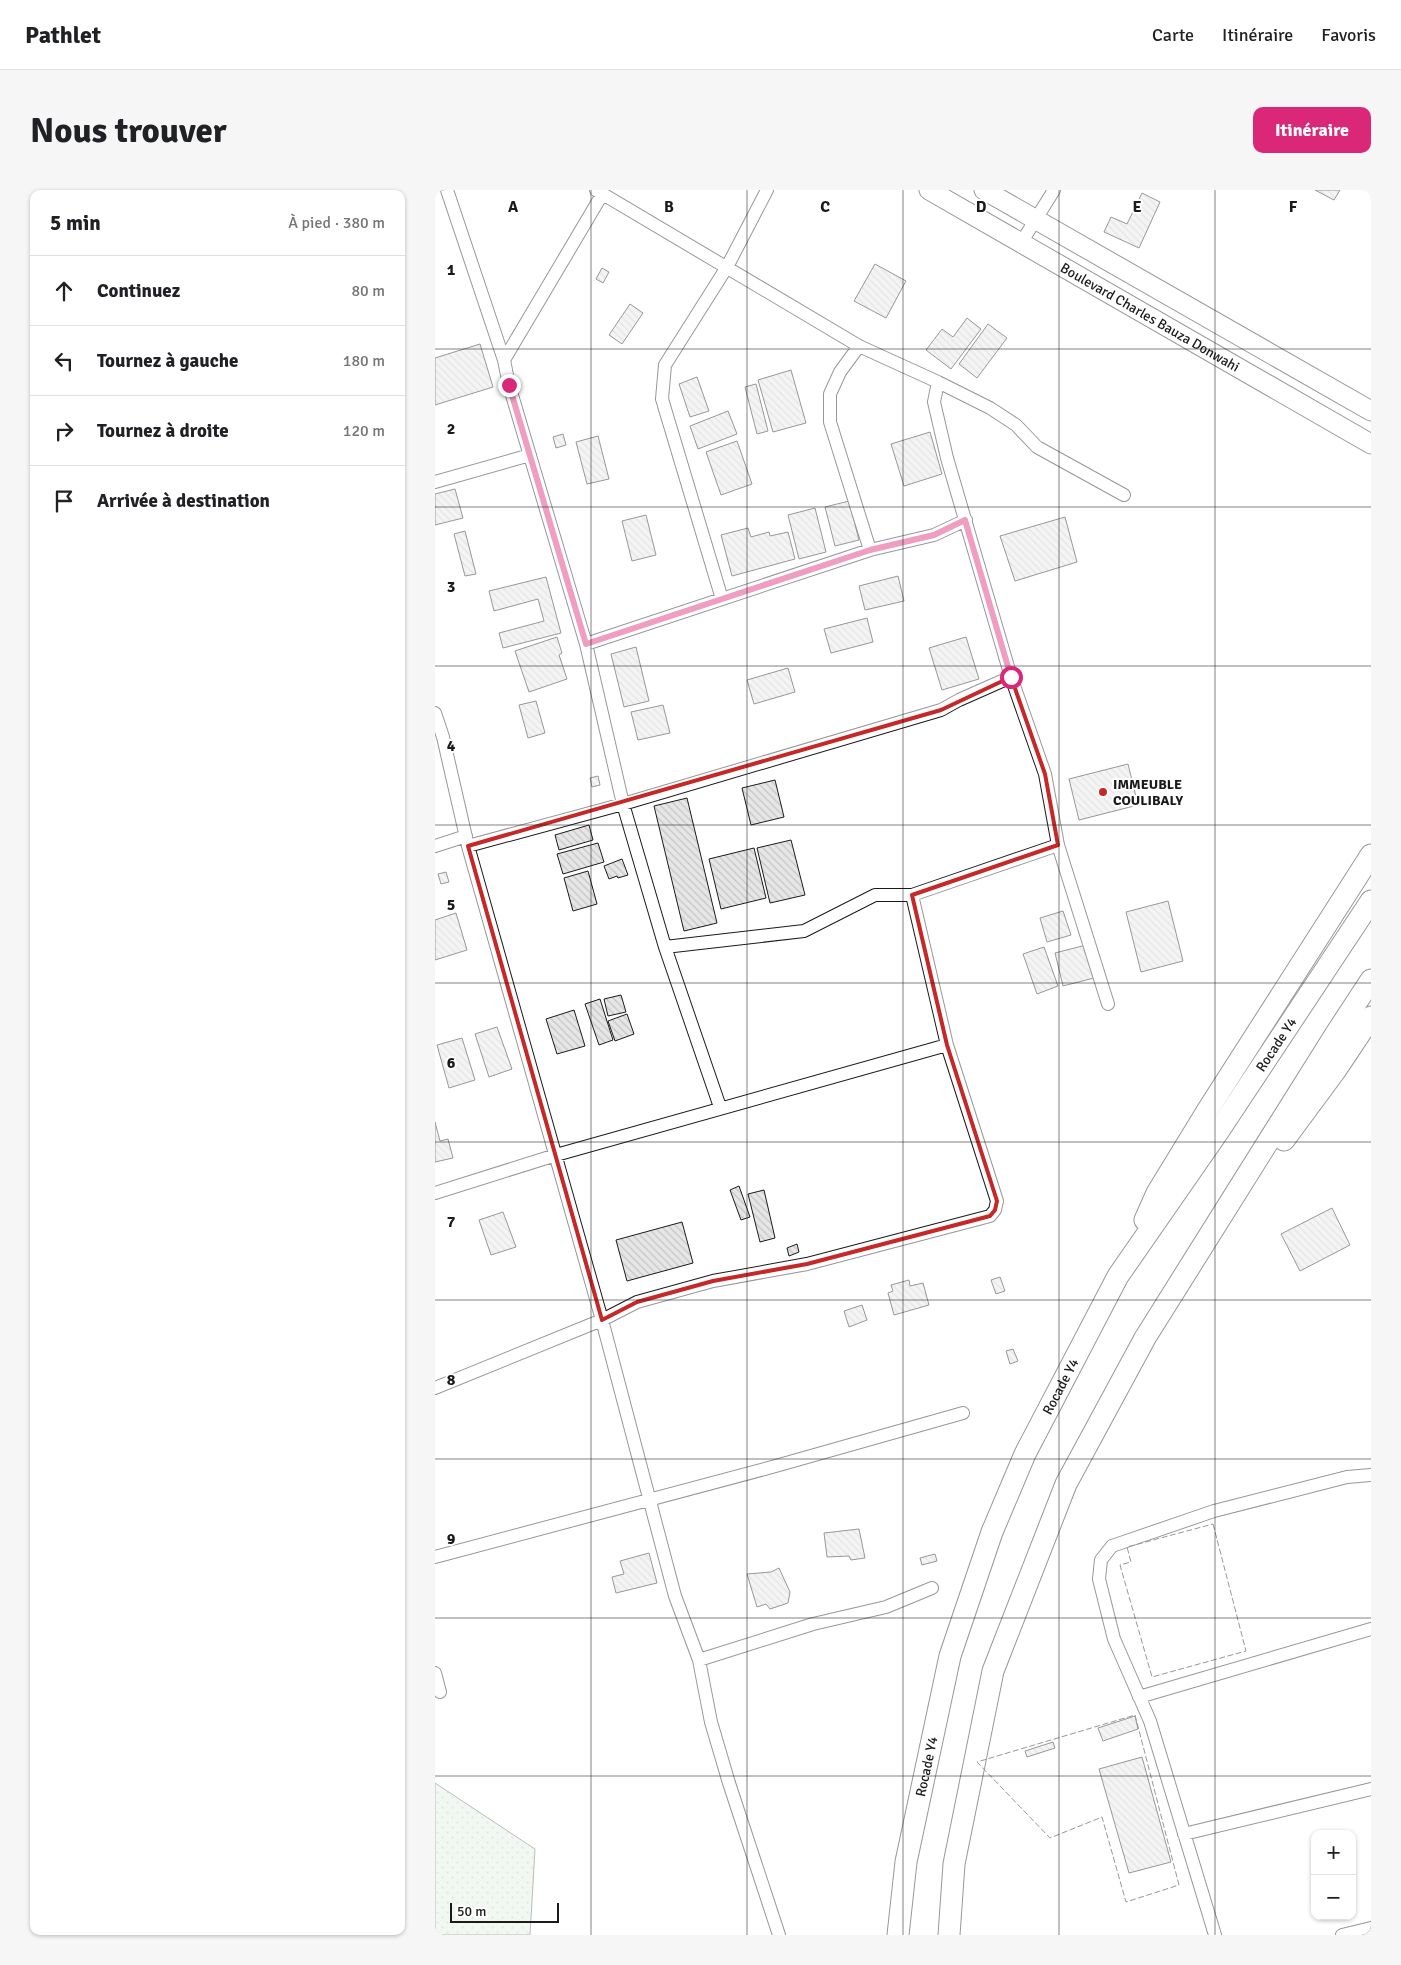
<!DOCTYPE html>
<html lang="fr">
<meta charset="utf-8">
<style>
:root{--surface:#fff;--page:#f6f6f6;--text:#202124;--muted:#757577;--line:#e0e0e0;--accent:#db2777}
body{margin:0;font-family:Signika,sans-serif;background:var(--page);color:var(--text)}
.controls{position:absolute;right:15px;bottom:15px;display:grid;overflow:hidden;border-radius:10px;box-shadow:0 1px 4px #0004}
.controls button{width:45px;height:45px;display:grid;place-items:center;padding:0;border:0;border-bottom:1px solid var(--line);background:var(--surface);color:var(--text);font:25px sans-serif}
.scale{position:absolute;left:15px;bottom:12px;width:109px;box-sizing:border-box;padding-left:5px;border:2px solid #1a1a1a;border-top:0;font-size:14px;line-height:18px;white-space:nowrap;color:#1a1a1a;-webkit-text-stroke:4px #fff;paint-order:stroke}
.stop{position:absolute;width:15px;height:15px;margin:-11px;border:4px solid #db2777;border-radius:50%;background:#fff}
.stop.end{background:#db2777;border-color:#fff;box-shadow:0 1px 5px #0008}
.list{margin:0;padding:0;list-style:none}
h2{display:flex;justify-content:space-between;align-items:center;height:65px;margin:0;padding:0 20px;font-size:21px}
h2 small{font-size:16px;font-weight:400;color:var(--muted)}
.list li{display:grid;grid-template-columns:32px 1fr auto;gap:15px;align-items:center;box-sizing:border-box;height:70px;padding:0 20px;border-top:1px solid var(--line)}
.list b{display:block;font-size:19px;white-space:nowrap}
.list em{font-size:16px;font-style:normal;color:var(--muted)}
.icon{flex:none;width:28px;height:28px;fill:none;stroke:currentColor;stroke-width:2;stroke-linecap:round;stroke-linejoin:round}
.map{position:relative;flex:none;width:936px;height:1745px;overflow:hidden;border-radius:10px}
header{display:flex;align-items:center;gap:30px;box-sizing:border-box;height:70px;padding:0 25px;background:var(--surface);border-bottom:1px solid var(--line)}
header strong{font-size:24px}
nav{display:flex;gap:28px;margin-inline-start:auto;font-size:18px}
.intro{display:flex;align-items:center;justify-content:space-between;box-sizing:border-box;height:120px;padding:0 30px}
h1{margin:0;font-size:35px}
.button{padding:12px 22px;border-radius:10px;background:var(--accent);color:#fff;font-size:18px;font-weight:700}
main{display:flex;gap:30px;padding:0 30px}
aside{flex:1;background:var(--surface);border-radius:10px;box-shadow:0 1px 4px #0004}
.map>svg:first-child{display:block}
.grass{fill:url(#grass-dots);stroke:#6a6a6a}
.building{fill:url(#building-back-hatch);stroke:#1a1a1a}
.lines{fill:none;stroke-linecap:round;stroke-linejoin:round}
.minor-casing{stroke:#1a1a1a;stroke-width:14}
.secondary-casing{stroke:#1a1a1a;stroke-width:21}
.trunk-casing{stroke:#1a1a1a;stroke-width:23}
.minor{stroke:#fff;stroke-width:12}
.secondary{stroke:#fff;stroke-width:19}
.trunk{stroke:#fff;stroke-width:21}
.fence{stroke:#1a1a1a;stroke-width:1;stroke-dasharray:6 2.5;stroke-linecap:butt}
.route{stroke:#db2777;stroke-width:6}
.marked{fill:none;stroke:#c62828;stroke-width:4;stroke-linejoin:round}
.grid{fill:none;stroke:#1a1a1a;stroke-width:1;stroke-opacity:0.55}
.poi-dot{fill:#c62828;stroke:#fff;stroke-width:2}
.labels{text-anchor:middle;stroke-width:4;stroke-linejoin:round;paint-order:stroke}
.street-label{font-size:14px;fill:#1a1a1a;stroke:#fff}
.poi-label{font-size:14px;font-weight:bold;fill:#1a1a1a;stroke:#fff;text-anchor:start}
.grid-label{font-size:16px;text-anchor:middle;font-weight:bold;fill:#1a1a1a;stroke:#fff;stroke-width:4;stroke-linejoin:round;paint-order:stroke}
</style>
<header>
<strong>Pathlet</strong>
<nav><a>Carte</a><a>Itinéraire</a><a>Favoris</a></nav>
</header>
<div class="intro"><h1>Nous trouver</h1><a class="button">Itinéraire</a></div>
<main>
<aside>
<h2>5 min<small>À pied · 380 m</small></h2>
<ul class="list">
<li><svg class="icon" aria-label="ahead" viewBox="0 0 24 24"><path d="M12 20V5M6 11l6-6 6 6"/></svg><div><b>Continuez</b></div><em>80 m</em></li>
<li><svg class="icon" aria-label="left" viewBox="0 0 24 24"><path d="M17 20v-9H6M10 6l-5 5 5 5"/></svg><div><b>Tournez à gauche</b></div><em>180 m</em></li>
<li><svg class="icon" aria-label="right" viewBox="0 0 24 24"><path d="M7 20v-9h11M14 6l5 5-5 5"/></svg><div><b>Tournez à droite</b></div><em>120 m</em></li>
<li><svg class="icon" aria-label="arrive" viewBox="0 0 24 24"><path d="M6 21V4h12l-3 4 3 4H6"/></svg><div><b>Arrivée à destination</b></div></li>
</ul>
</aside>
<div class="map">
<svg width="936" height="1745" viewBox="0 0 936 1745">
<defs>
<pattern id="grass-dots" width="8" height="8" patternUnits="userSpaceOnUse" patternTransform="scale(1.25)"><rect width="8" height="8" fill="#e0efe3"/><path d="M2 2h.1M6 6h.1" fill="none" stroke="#c0ccc2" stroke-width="1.8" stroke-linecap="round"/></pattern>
<pattern id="building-back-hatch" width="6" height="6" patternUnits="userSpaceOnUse" patternTransform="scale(1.25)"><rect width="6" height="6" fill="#e6e6e6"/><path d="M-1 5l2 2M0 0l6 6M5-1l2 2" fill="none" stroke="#c5c5c5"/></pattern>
</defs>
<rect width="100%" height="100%" fill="#fff"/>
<path class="grass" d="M0 1593 100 1659 95 1745H0Z"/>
<path class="building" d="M880 0H905L899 10Z
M707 3 725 12 704 58 669 42 676 27 692 34Z
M440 74 471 91 451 128 419 111Z
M167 78 174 82 168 93 161 89Z
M195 114 208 123 187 154 174 145Z
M532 128 546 139 516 179 491 160 507 139 518 147Z
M553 134 572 148 542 188 524 174Z
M45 154 58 197 0 215V168Z
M356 180 371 233 338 242 323 190Z
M262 187 274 221 255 227 244 194Z
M321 194 333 241 322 244 310 197Z
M293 221 302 244 263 259 255 236Z
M495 242 507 284 469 296 456 254Z
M128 244 131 255 121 258 118 247Z
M163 246 174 289 152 294 141 252Z
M302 251 317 294 286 305 271 262Z
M20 299 28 328 0 335V304Z
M414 311 424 350 400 356 390 317Z
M380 318 391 362 364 369 353 325Z
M211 325 221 365 197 371 187 331Z
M630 327 642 372 580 391 565 346Z
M313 338 316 347 334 342 335 346 353 342 360 369 297 386 286 345Z
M30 341 41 384 30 386 19 344Z
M463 386 469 411 430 420 424 396Z
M111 387 126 443 68 458 64 443 109 431 103 409 59 421 54 401Z
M432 428 438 452 396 463 389 439Z
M122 447 127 463 124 465 132 489 94 502 80 461Z
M531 447 544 489 507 500 494 458Z
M201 457 214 511 189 517 176 464Z
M353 478 360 502 319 514 312 490Z
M101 511 110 543 93 548 84 515Z
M228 515 235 543 203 550 196 522Z
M693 574 703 615 644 630 634 589Z
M163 586 165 595 157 597 155 588Z
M340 590 349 627 316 635 307 598Z
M252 608 282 733 249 741 219 616Z
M154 635 158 650 124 660 120 645Z
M356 650 370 705 335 713 322 658Z
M163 653 169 672 128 684 122 664Z
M319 658 331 708 286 719 274 669Z
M187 669 193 685 183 688 182 686 174 689 169 676Z
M153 681 162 714 138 721 129 688Z
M11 682 14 692 6 694 3 684Z
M733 711 748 771 706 782 691 722Z
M628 721 636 745 612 752 605 728Z
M21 723 32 760 0 770V730Z
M651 755 659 788 628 796 620 763Z
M609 757 623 796 602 804 588 764Z
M186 805 191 822 173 826 169 809Z
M165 809 178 850 164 855 150 814Z
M139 820 150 856 122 864 111 829Z
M192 824 199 844 180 851 173 831Z
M62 837 77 879 54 887 40 844Z
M27 848 40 890 14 898 2 855Z
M0 932 5 951 13 949 18 968 0 972Z
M304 996 315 1027 306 1030 295 1000Z
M329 1000 340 1048 325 1052 313 1004Z
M897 1018 915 1055 865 1081 846 1044Z
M68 1022 81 1057 56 1065 44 1030Z
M247 1032 258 1073 192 1091 181 1050Z
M362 1054 364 1062 354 1066 352 1058Z
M565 1087 570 1101 561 1104 556 1090Z
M474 1090 475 1096 488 1093 494 1115 459 1125 453 1103 458 1101 456 1095Z
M427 1115 432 1130 414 1137 409 1121Z
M578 1159 583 1171 575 1174 571 1161Z
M424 1339 430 1368 416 1370 414 1366 392 1367 389 1343Z
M214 1363 222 1393 181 1403 177 1387 189 1384 185 1371Z
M500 1364 502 1371 487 1375 485 1368Z
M344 1378 355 1402 353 1413 335 1419 331 1414 322 1417 312 1384 336 1382Z
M700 1526 703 1539 668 1551 663 1538Z
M618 1552 620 1558 592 1567 590 1561Z
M707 1567 736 1672 694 1683 664 1579Z"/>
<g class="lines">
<g class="minor-casing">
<path id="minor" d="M12 0 69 170 74 195 151 454 188 614 230 757 285 917
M161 0 424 156 503 192 555 218 581 235 602 257 689 305
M586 53 619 0
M424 156 405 182 395 204V232L435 360
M69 170 168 3
M503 192 499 212 512 268 576 487 610 584 623 655 673 814
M0 292 95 265
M287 409 227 209 230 175 292 77 332 0
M151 454 435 360 499 345 531 330
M0 523 8 547 33 656 167 1130 240 1406 264 1470 276 1532 294 1593 344 1745
M0 656 31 646
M33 656 188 614 506 520 524 510 576 487
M477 705 512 855
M230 757 369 741 440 705H477L623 655
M0 1003 121 965 512 855 562 1011 560 1020 555 1026 372 1074 278 1091 202 1112 167 1130 0 1198
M0 1367 337 1277 528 1223
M264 1470 378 1434 451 1417 497 1398
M0 1483 5 1502
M704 1507 936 1439
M749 1644 936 1599
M780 1745 715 1531 679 1449 664 1389 666 1370 677 1356 779 1321 912 1287 936 1285
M907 1745 936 1738"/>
</g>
<g class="secondary-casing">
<g id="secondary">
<path id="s1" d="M494 0 936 254"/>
<path d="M549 0 936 221"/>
</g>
</g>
<g class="trunk-casing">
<g id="trunk">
<path d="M849 950 900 881 936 827"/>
<path d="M710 1030 722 1003 774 918 936 665"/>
<path id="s2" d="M463 1745 471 1672 515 1466 557 1342 590 1264 683 1086 783 942 936 711"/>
<path d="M514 1745 519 1674 558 1481 631 1294 710 1148 900 845 936 790"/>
</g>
</g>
<use href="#minor" class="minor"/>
<use href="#secondary" class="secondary"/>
<use href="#trunk" class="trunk"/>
<path class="fence" d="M778 1334 811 1461 717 1487 685 1375 696 1372 692 1357Z
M700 1525 744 1695 691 1712 667 1627 615 1648 542 1572Z"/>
</g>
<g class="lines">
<path class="route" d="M74 195 151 454 435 360 499 345 530 330 576 487"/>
</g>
<path d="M0 0H936V1745H0ZM576 487 610 584 623 655 477 705 512 855 562 1011 560 1020 555 1026 372 1074 278 1091 202 1112 167 1130 33 656 506 520Z" fill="#fff" fill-opacity=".55" fill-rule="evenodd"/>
<path class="marked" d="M576 487 610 584 623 655 477 705 512 855 562 1011 560 1020 555 1026 372 1074 278 1091 202 1112 167 1130 33 656 506 520Z"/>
<path class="grid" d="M156 0V1745M312 0V1745M468 0V1745M624 0V1745M780 0V1745M0 159H936M0 317H936M0 476H936M0 635H936M0 793H936M0 952H936M0 1110H936M0 1269H936M0 1428H936M0 1586H936"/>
<circle class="poi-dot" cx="668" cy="602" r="5"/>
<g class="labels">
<g class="street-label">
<text dy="5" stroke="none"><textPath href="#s1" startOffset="255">Boulevard Charles Bauza Donwahi</textPath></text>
<text dy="5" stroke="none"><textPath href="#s2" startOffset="981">Rocade Y4</textPath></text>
<text dy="5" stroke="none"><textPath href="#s2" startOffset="576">Rocade Y4</textPath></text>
<text dy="5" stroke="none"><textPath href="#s2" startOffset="171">Rocade Y4</textPath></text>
</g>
<g class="poi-label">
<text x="678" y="599">IMMEUBLE<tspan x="678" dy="16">COULIBALY</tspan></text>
</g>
</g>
<g class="grid-label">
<text x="78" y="22">A</text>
<text x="234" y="22">B</text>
<text x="390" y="22">C</text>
<text x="546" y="22">D</text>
<text x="702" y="22">E</text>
<text x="858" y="22">F</text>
<text x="16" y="85">1</text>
<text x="16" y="244">2</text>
<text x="16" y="402">3</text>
<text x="16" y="561">4</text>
<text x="16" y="720">5</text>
<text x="16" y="878">6</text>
<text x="16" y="1037">7</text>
<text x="16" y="1195">8</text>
<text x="16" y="1354">9</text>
</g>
</svg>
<div class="controls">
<button>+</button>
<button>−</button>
</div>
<div class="scale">50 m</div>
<div class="stop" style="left:576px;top:487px"></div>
<div class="stop end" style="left:74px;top:195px"></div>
</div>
</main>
